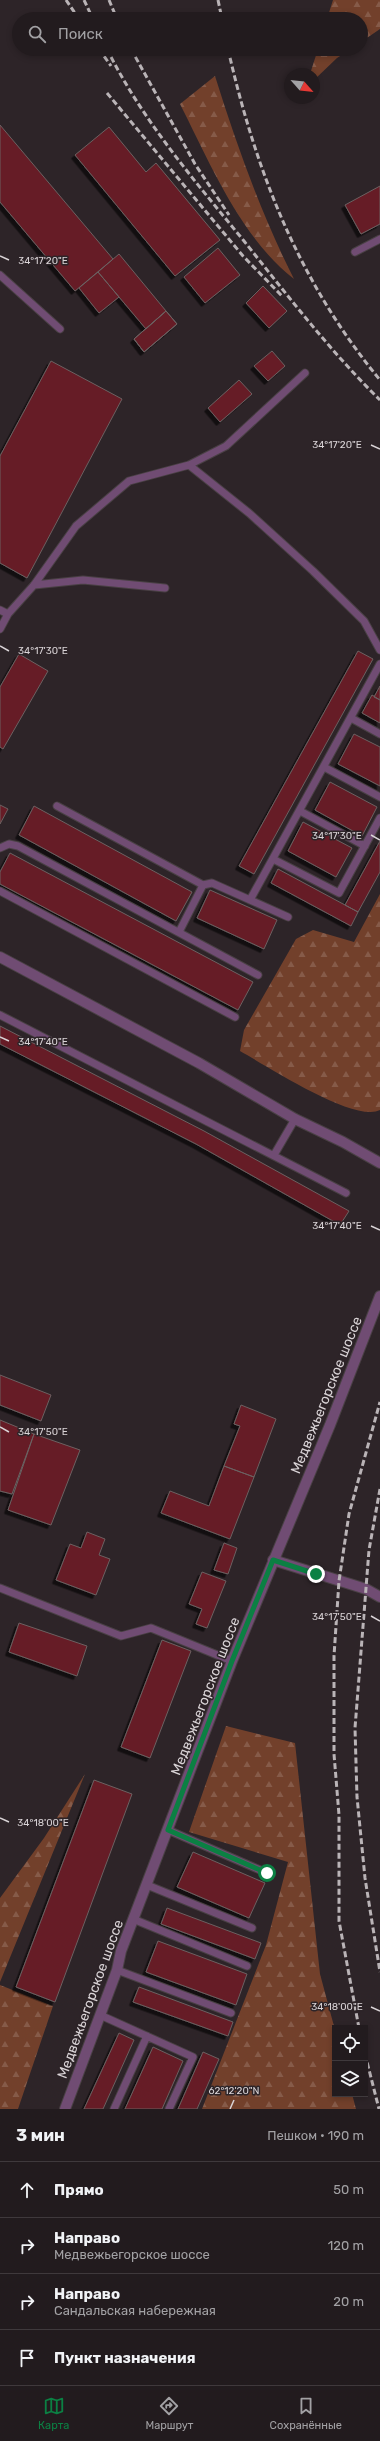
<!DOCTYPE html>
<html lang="ru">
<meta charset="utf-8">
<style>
:root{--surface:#221b1e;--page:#2a2427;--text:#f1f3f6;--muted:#a2a1a4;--line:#3f393c;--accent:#0b8043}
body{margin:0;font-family:Rubik,sans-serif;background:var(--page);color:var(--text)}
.controls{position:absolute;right:12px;bottom:12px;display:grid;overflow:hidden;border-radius:0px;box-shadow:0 2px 6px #0003}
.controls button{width:36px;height:36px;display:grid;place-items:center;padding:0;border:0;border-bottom:1px solid var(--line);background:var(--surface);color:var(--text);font:20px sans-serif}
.compass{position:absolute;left:284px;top:68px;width:36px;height:36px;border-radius:50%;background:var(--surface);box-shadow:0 2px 6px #0003;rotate:117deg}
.stop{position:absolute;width:12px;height:12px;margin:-9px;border:3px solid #0b8043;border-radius:50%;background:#fff}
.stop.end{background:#0b8043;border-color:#fff;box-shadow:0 1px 4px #0008}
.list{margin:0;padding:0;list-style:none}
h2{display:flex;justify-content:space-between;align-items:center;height:52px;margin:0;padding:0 16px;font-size:17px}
h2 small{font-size:13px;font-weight:400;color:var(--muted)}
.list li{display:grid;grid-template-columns:26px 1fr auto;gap:12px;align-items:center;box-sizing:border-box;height:56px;padding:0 16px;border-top:1px solid var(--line)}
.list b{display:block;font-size:15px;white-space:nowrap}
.list p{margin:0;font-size:13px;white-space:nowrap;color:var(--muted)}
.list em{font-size:13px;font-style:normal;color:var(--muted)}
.icon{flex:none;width:22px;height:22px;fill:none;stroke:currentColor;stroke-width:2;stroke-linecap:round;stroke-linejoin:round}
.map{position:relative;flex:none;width:380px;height:2109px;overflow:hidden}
.search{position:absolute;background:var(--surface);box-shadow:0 2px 6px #0003;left:12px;right:12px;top:12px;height:44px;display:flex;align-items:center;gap:10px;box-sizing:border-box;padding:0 14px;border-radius:22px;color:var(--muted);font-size:15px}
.sheet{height:276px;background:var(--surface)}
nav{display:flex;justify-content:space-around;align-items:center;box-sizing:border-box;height:56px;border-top:1px solid var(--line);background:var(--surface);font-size:11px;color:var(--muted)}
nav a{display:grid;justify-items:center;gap:2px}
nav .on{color:var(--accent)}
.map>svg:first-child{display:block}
.forest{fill:url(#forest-firs)}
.building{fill:#661a25;stroke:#6c6161;filter:url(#shadow)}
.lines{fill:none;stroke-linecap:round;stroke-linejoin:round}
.service-casing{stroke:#494044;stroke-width:9}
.minor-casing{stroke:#494044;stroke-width:12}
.tertiary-casing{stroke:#494044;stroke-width:12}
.service{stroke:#704c73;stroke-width:7}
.minor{stroke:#704c73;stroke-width:10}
.tertiary{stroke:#704c73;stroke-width:10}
.rail{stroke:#bab4b7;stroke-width:3;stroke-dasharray:6 3;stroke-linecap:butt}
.route{stroke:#0b8043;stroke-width:5}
.ticks{fill:none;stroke:#d9d3d6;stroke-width:1.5}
.labels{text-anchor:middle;stroke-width:3;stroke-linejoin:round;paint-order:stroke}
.street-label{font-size:14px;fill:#d9d3d6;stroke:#2d2428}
.ticks-label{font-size:10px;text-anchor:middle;fill:#d9d3d6;stroke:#2d2428;stroke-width:3;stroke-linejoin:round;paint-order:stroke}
</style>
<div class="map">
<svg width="380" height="2109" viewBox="0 0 380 2109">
<defs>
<pattern id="forest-firs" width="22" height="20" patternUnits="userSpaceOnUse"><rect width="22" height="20" fill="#72402b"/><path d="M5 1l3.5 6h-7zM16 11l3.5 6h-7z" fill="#865b49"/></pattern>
<filter id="shadow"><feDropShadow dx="-3.5" dy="3.5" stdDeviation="0" flood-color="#0009"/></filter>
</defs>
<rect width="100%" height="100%" fill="#2d2428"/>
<path class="forest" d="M333 0H380V29L361 42V19H327Z
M318 49H351L337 58 314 80V74H310Z
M215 76C237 146 261 214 294 279 241 238 210 163 180 104Z
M380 894V1110C354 1123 267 1066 240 1051L244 1030 296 939 313 930 354 942Z
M226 1726 295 1743 320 1974 335 2030V2094H352L356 2109H202L266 1945 288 1862 189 1832Z
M85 1774 0 1982V1898L44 1838Z
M0 1985 53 2006 18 2109H0Z"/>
<path class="building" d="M0 125 113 259 75 291 0 202Z
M109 127 146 172 156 163 220 240 175 276 75 155Z
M380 186V224L361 234 345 205Z
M218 248 240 275 205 303 184 277Z
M119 254 166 311 146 329 98 272Z
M98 272 119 297 99 313 79 288Z
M263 286 287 311 269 328 246 303Z
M166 311 177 324 144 352 134 339Z
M166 311 177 324 144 352 134 339Z
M272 351 285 366 268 381 254 366Z
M51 361 122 399 27 578 0 563V456Z
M239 380 252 394 220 422 208 408Z
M358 651 373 659 254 874 239 866Z
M19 654 48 671 3 749 0 747V687Z
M380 686V700L374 697Z
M372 695 380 700V723L362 713Z
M354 734 380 747V786L338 764Z
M330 782 377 807 362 836 315 810Z
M0 805 8 809 0 824Z
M34 806 192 892 176 921 19 835Z
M303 822 352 848 336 877 288 851Z
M380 841V872L358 912 345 905Z
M10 853 253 982 238 1010 0 884V872Z
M278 869 358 912 351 926 271 883Z
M210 890 277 920 264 949 197 918Z
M0 1026 204 1131 349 1211 340 1225 196 1144 0 1044Z
M0 1375 51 1395 41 1421 0 1405Z
M241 1405 276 1419 254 1477 224 1466 240 1426 234 1424Z
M0 1420 34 1434 12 1494 0 1491Z
M34 1434 80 1450 51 1525 8 1510Z
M224 1466 254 1477 230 1539 161 1513 170 1491 209 1506Z
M87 1532 105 1539 99 1555 110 1559 96 1595 56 1580 70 1544 81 1548Z
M224 1543 237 1548 228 1574 214 1570Z
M202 1572 226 1581 207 1628 196 1624 202 1609 189 1604Z
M19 1623 87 1646 77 1676 9 1652Z
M162 1640 191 1651 150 1758 121 1747Z
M94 1780 132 1794 55 2002 16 1987Z
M193 1852 265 1883 249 1918 177 1887Z
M167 1908 261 1943 255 1959 161 1924Z
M158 1941 247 1974 236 2005 146 1972Z
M139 1987 233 2022 228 2036 133 2002Z
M119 2033 134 2040 103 2109H84Z
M153 2047 183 2061 162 2109H125Z
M203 2052 219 2059 197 2109H178Z"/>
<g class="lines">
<g class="service-casing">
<path id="service" d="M355 252 380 239
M0 275 60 329
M189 465 249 513 313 571 364 621 380 650
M34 585 83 580 165 588
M0 610 8 614
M0 629 8 614 34 585 76 526 129 481 189 465 226 446 305 373
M351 718 380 734
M324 767 380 797
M57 806 203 885 179 932
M300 811 365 846
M0 848 9 844 18 846 258 975
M273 859 339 893 380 818
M203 885 212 883 288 917
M0 891 235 1017
M250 900 380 664
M0 1015 346 1193
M274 1155 295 1119
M0 1588 121 1636 151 1628 232 1661
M168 1830 267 1873
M147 1885 252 1928
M133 1919 247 1966
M117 1970 231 2013
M100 2015 193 2057 169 2109
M114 2109 147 2036"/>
</g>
<g class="minor-casing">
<path id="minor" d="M273 1560 366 1589 380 1597"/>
</g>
<g class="tertiary-casing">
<path id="tertiary" d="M0 957 199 1063 295 1119 343 1142 380 1163
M65 2109 117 1970 121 1951 232 1661 330 1425 380 1296"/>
</g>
<use href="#service" class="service"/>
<use href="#minor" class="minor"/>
<use href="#tertiary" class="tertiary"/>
<path class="rail" d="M66 0 79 19
M84 0 93 19
M109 0 117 19
M218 0 222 19
M99 49 111 66
M107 49C142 120 194 180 244 241 288 296 330 351 380 400
M131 49 195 164 229 215
M228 49C256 172 299 282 380 380
M107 93 243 256 282 296
M380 1489 369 1550 355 1728 357 1797 365 1878 380 1972
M359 2028 339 1921V1815L334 1754V1656L339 1581 349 1514 380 1402
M365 2054 379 2109"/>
</g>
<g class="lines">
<path class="route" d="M267 1873 168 1830 232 1661 273 1560 316 1574"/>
</g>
<path class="ticks" d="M0 256 9 260M371 445 380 449M0 646 9 651M371 835 380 840M0 1037 9 1041M371 1226 380 1230M0 1427 9 1432M371 1616 380 1621M0 1818 9 1822M371 2007 380 2011M230 2109 234 2100"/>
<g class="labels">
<g class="street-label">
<text transform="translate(326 1395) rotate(-68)" y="5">Медвежьегорское шоссе</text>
<text transform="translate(205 1696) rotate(-69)" y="5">Медвежьегорское шоссе</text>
<text transform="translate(90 1999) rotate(-70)" y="5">Медвежьегорское шоссе</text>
</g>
</g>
<g class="ticks-label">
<text x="43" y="264">34°17'20"E</text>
<text x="337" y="448">34°17'20"E</text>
<text x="43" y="654">34°17'30"E</text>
<text x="337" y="839">34°17'30"E</text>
<text x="43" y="1045">34°17'40"E</text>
<text x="337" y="1229">34°17'40"E</text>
<text x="43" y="1435">34°17'50"E</text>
<text x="337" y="1620">34°17'50"E</text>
<text x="43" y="1826">34°18'00"E</text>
<text x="337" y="2010">34°18'00"E</text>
<text x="234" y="2094">62°12'20"N</text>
</g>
</svg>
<div class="controls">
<button><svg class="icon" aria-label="locate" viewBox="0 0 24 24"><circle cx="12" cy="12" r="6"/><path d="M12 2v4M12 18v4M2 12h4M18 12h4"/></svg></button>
<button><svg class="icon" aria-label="layers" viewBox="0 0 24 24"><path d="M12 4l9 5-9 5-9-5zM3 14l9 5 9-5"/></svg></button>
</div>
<svg class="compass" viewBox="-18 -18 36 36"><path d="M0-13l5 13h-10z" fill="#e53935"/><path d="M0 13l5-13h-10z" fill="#a2a1a4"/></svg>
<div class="stop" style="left:267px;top:1873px"></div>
<div class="stop end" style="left:316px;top:1574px"></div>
<div class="search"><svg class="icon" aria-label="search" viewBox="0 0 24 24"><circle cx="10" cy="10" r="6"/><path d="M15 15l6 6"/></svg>Поиск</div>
</div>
<section class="sheet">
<h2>3 мин<small>Пешком · 190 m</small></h2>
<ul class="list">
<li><svg class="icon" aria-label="ahead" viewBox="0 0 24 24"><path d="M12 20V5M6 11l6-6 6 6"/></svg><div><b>Прямо</b></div><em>50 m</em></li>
<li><svg class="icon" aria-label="right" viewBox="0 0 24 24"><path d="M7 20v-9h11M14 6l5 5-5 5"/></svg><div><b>Направо</b><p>Медвежьегорское шоссе</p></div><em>120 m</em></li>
<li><svg class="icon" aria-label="right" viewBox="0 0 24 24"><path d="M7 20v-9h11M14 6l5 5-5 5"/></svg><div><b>Направо</b><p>Сандальская набережная</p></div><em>20 m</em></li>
<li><svg class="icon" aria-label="arrive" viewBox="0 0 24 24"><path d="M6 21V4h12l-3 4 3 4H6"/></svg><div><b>Пункт назначения</b></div></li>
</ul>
</section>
<nav>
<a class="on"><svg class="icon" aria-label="map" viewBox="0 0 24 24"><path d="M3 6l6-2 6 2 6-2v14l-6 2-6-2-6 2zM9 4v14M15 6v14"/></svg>Карта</a>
<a><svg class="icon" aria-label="directions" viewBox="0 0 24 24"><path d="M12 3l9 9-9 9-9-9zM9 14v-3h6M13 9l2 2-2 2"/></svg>Маршрут</a>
<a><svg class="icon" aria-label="saved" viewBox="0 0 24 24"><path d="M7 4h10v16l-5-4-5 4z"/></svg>Сохранённые</a>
</nav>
